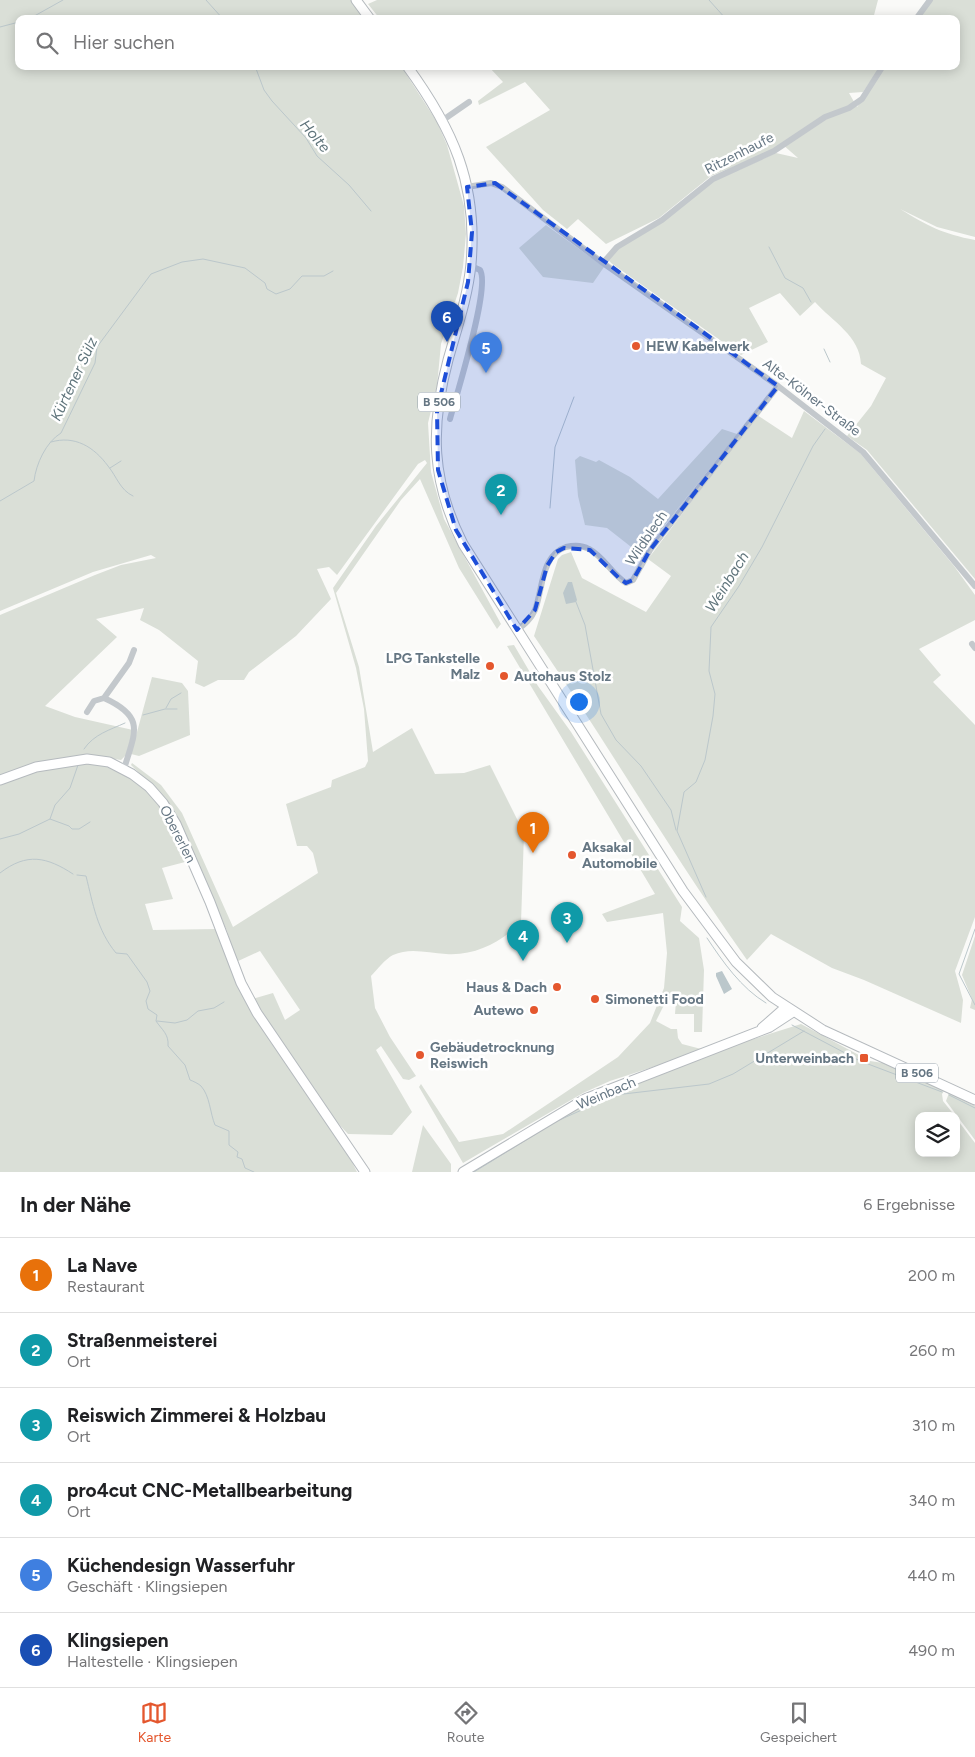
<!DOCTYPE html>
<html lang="de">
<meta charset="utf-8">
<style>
:root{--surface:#fff;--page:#f2f2f2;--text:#202124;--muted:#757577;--line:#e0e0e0;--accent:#e4572e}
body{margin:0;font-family:Figtree,sans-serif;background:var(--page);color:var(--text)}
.controls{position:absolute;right:15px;bottom:15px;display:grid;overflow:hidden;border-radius:10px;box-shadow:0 2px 12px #0003}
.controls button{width:45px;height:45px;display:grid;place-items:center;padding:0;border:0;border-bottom:1px solid var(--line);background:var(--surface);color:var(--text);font:25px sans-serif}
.you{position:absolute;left:578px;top:701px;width:18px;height:18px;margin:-12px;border:4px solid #fff;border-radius:50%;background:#1a73e8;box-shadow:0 0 0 8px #1a73e833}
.badge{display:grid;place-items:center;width:32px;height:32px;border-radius:50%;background:var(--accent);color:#fff;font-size:16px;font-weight:700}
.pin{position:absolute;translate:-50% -41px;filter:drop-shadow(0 1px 2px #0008)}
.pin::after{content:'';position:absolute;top:26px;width:18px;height:15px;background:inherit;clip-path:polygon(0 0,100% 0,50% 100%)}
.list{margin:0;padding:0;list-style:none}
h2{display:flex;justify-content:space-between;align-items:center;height:65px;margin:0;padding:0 20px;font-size:21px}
h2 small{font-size:16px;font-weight:400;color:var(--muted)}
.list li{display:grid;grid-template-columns:32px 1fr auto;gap:15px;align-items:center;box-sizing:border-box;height:75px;padding:0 20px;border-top:1px solid var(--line)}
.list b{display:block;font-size:19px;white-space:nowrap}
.list p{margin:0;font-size:16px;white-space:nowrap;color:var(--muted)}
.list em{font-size:16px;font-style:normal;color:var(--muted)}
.icon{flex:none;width:28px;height:28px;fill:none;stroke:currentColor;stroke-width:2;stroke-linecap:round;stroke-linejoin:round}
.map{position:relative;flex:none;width:975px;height:1172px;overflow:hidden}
.search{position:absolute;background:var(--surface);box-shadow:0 2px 12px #0003;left:15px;right:15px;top:15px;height:55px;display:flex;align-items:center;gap:12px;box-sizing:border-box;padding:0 18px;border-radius:10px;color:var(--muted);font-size:19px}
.sheet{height:515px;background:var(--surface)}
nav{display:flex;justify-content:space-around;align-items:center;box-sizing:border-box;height:70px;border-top:1px solid var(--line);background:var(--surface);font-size:14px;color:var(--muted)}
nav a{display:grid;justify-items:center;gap:2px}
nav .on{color:var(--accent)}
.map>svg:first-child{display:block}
.green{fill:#dadfd7}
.water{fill:#bbc7cb}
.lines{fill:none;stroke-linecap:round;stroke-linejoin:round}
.stream{stroke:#bbc7cb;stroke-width:1}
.major-casing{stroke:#b5babe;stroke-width:11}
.minor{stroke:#c3c8cc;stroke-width:6}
.major{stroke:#fff;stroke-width:9}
.marked{fill:#1d4ed8;fill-opacity:0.2;stroke:#1d4ed8;stroke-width:4;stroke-dasharray:10 6;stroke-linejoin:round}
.poi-dot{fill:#e4572e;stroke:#fff;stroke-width:2}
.labels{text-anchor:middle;stroke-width:5;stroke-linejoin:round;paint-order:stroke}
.shield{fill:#fff;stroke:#939fa8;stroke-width:1}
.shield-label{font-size:12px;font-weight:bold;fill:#657683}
.street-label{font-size:14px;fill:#657683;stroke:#fff}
.poi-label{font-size:14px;font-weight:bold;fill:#657683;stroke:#fff;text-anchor:start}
.water-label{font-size:15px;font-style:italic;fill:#60757c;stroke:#fff}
</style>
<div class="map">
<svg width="975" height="1172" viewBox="0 0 975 1172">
<rect width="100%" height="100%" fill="#fafaf8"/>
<path class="green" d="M0 0H351L364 19H19V66H401L437 122 447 145 464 206 466 234 463 267 458 293 441 344 437 386 428 423 431 472 444 519 501 624 497 629 459 568 420 479 401 500 336 593 359 667 373 752 412 728 435 774 464 773 490 765 524 833 521 923C500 942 476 956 446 954 428 953 410 947 393 955 385 959 377 970 371 976L375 1008 390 1037 416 1076 409 1080 403 1079 381 1046 376 1050 412 1112 392 1135 348 1134 332 1117 252 999 273 993 285 1020 300 1010 260 951 236 962 227 931 178 822 152 786 131 765 132 763 161 785 182 813 233 927 318 873 313 853 307 846H297L286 804 331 787 332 780 365 767 368 761 364 709 356 668 333 588 376 526 427 463 425 460 418 464 337 575 329 567 317 569 331 599 296 636 249 672 244 680H218L204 687 195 683 198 661 159 630 140 620 144 608 96 619 117 637 45 706 75 717 133 730 126 755 121 760 89 755 61 758 0 776V615L95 575 121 565 156 558 151 555 93 572 0 611Z
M377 0H878L873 19H380L368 4Z
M932 0H975V237L937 227 900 209C928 226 943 234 975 240V579L867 450 847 436 871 406 886 378 861 364C860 336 832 321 815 302L800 316 780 293 749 308 768 342 741 355 611 263 608 259 618 249 714 181 776 153 798 158 782 144 774 150 711 176 659 218 606 244 578 219 567 229 543 210 486 147 550 110 525 82 479 105 478 101 503 82 489 67 470 66H881L863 92 849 93 857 107 886 66H956V19H919Z
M546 225 604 267 593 283 543 277 519 248Z
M804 411 860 453 954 566 975 595V620L919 649 941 675 933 682 975 725V917L955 971 963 1000 961 1023 864 980 832 968 771 934 747 960C672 854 607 743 534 636L558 559 562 555 571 552 582 578 646 612 671 576 648 559 757 415 792 438Z
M722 429 737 434 657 535 644 557 607 528 585 525 578 496 575 460 580 456 596 462 599 460 630 477 658 499Z
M514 645 538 686 571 732 682 907 680 921 699 938 704 970 702 1032H694V1014H675L676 1001 667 999 656 1021 671 1029H677L678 1038 682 1044 705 1050 610 1081 583 1093 463 1163 419 1087 421 1084 459 1142 503 1134 618 1057 650 1023 664 988 667 953 663 913 607 922 602 914 655 894 507 646Z
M152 677 182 683 188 691 190 735 139 756 131 754Z
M97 762 131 775 160 803 189 861 162 868 173 899 145 904 153 930 216 929 259 1021 348 1154 357 1172H0V783L36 769Z
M975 936V1010L970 1008 972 999 962 975Z
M801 1024 870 1061 883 1063 944 1091 942 1094 943 1101 955 1116H919V1153H956V1118L975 1143V1172H470L586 1101 741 1043Z
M949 1093 975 1106V1140L946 1101Z
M423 1125 451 1164V1172H412Z"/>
<path class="water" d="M568 582H572L577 600 576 602 566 604 563 593Z
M722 971 732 989 724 994 716 976V973Z"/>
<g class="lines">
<path class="stream" d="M206 0 223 19
M709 0 726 19
M29 19 63 0
M0 27 19 22
M255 66 264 90 272 101 306 138 317 156 349 185 371 211
M769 247 785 278 803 288 811 302
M824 349 830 362
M831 419 839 412
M51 442C75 435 94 447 108 466 117 477 120 490 133 496
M110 468 121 461
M0 501 34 481C36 464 46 442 61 433L95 363 97 347 151 274 182 262 203 259 245 268 265 283 267 289 276 294 290 289 302 276H324L333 271
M550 508 555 447 574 397
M576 602 585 625 601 714 616 740 641 766 671 810 676 830
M166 708 171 699 181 693
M143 715 165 709H177
M84 749C94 734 110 730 125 723
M50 819 55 805 70 788 78 765
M0 839 19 834 50 819 69 826 72 829H79L90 822
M0 873C27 852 47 857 73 874
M77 875 86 876C93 904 97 930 116 953L127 954 147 982 150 991 146 1001 148 1009 157 1015 156 1021C162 1030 169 1034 168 1046L185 1065 190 1080C193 1081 199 1084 201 1086 210 1096 210 1113 215 1125L229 1131V1145L238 1152 237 1157 242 1159 245 1168 254 1172
M706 897 677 831 684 792 696 782 705 760 713 716 715 694 709 671 711 627 739 586 762 547 813 446 825 429
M975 929 959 974 975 1005
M707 938C723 962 741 988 766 1003
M157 1021 175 1023 187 1020 198 1011 214 1008 224 1002
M792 1025 862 1062
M868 1064 942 1092
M949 1095 975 1108
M555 1122 615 1095 709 1084 733 1074 804 1031
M474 1172 552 1124"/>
<g class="major-casing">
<path id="major" d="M356 0 370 19
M407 66C453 129 478 184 471 264 468 296 457 328 448 360 430 427 431 481 463 544L683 891 736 962 772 997 823 1030 975 1100
M0 780 36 767 87 759 109 762 132 774 149 787 163 803 176 824 210 902 241 983 257 1013 365 1172
M762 1028 786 1007
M463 1172 585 1099 770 1027 793 1012"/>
</g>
<path class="minor" d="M916 19 930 0
M443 120 469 102
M467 187 491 183 502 187 603 263 778 386 863 452 975 586
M603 263 617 247 662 220 713 179 774 151 825 117 849 108 862 99 883 66
M450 419C456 396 491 286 480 270L471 266
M517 630C525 624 531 619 535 610 543 589 541 555 566 547 574 545 582 545 589 549 604 557 612 574 626 583L633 580 650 550 778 386
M972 644 975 648
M104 698 129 663 134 650
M87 712 94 701 104 698C146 717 135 732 124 769"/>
<use href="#major" class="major"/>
</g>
<path class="marked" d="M495 183 778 386 650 550 633 580 626 583 619 578 590 550 564 548 556 552 547 566 535 610 517 630 456 530 438 470 437 410 468 282 472 232 467 187Z"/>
<g class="poi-dot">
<circle cx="636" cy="346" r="5"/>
<circle cx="490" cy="666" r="5"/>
<circle cx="504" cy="676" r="5"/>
<circle cx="572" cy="855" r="5"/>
<circle cx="557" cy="987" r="5"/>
<circle cx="595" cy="999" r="5"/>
<circle cx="534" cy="1010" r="5"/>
<circle cx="420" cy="1055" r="5"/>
<rect x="859" y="1053" width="10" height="10" rx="2.5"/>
</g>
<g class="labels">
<g class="shield">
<rect x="418" y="392.5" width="42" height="19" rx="4"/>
<rect x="896" y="1063.5" width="42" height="19" rx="4"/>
</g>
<g class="shield-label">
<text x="439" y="406">B 506</text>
<text x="917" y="1077">B 506</text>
</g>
<g class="street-label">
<text transform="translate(739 153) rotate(-27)" y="5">Ritzenhaufe</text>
<text transform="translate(812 397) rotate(37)" y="5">Alte-Kölner-Straße</text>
<text transform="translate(646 538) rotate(-56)" y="5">Wildblech</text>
<text transform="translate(178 834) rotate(63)" y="5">Obererlen</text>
<text transform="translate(606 1093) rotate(-23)" y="5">Weinbach</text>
</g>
<g class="poi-label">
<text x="646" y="351">HEW Kabelwerk</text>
<text x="480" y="663" text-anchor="end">LPG Tankstelle<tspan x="480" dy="16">Malz</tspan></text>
<text x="514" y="681">Autohaus Stolz</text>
<text x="582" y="852">Aksakal<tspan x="582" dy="16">Automobile</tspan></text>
<text x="547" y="992" text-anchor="end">Haus &amp; Dach</text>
<text x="605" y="1004">Simonetti Food</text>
<text x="524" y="1015" text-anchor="end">Autewo</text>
<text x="430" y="1052">Gebäudetrocknung<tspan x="430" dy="16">Reiswich</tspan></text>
<text x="854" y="1063" text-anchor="end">Unterweinbach</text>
</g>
<g class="water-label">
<text transform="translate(315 136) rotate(50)" y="5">Holte</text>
<text transform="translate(74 379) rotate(-65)" y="5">Kürtener Sülz</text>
<text transform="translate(727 582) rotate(-58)" y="5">Weinbach</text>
</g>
</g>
</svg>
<div class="controls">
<button><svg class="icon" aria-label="layers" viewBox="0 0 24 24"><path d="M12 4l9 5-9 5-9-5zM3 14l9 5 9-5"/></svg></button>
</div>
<div class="you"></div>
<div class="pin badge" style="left:533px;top:853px;background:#e8710a">1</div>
<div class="pin badge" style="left:501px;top:515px;background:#0f9aa8">2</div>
<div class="pin badge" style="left:567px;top:943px;background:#0f9aa8">3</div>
<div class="pin badge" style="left:523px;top:961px;background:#0f9aa8">4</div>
<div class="pin badge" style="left:486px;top:373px;background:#3f7fe0">5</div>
<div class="pin badge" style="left:447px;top:342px;background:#1a4fb4">6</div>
<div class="search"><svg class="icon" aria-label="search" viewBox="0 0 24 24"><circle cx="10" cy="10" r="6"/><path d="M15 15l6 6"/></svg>Hier suchen</div>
</div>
<section class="sheet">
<h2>In der Nähe<small>6 Ergebnisse</small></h2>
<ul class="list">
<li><span class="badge" style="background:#e8710a">1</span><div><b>La Nave</b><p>Restaurant</p></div><em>200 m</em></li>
<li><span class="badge" style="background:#0f9aa8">2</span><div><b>Straßenmeisterei</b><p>Ort</p></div><em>260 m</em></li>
<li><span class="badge" style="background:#0f9aa8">3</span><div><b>Reiswich Zimmerei &amp; Holzbau</b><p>Ort</p></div><em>310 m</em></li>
<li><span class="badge" style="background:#0f9aa8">4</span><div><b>pro4cut CNC-Metallbearbeitung</b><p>Ort</p></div><em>340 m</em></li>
<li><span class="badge" style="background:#3f7fe0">5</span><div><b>Küchendesign Wasserfuhr</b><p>Geschäft · Klingsiepen</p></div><em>440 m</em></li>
<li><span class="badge" style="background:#1a4fb4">6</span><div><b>Klingsiepen</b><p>Haltestelle · Klingsiepen</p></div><em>490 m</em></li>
</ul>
</section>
<nav>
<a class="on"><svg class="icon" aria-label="map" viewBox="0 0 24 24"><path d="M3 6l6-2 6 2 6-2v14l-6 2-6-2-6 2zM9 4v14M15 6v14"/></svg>Karte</a>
<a><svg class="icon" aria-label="directions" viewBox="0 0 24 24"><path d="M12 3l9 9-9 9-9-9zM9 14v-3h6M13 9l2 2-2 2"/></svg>Route</a>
<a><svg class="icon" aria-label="saved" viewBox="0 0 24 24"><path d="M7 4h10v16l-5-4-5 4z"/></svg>Gespeichert</a>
</nav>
